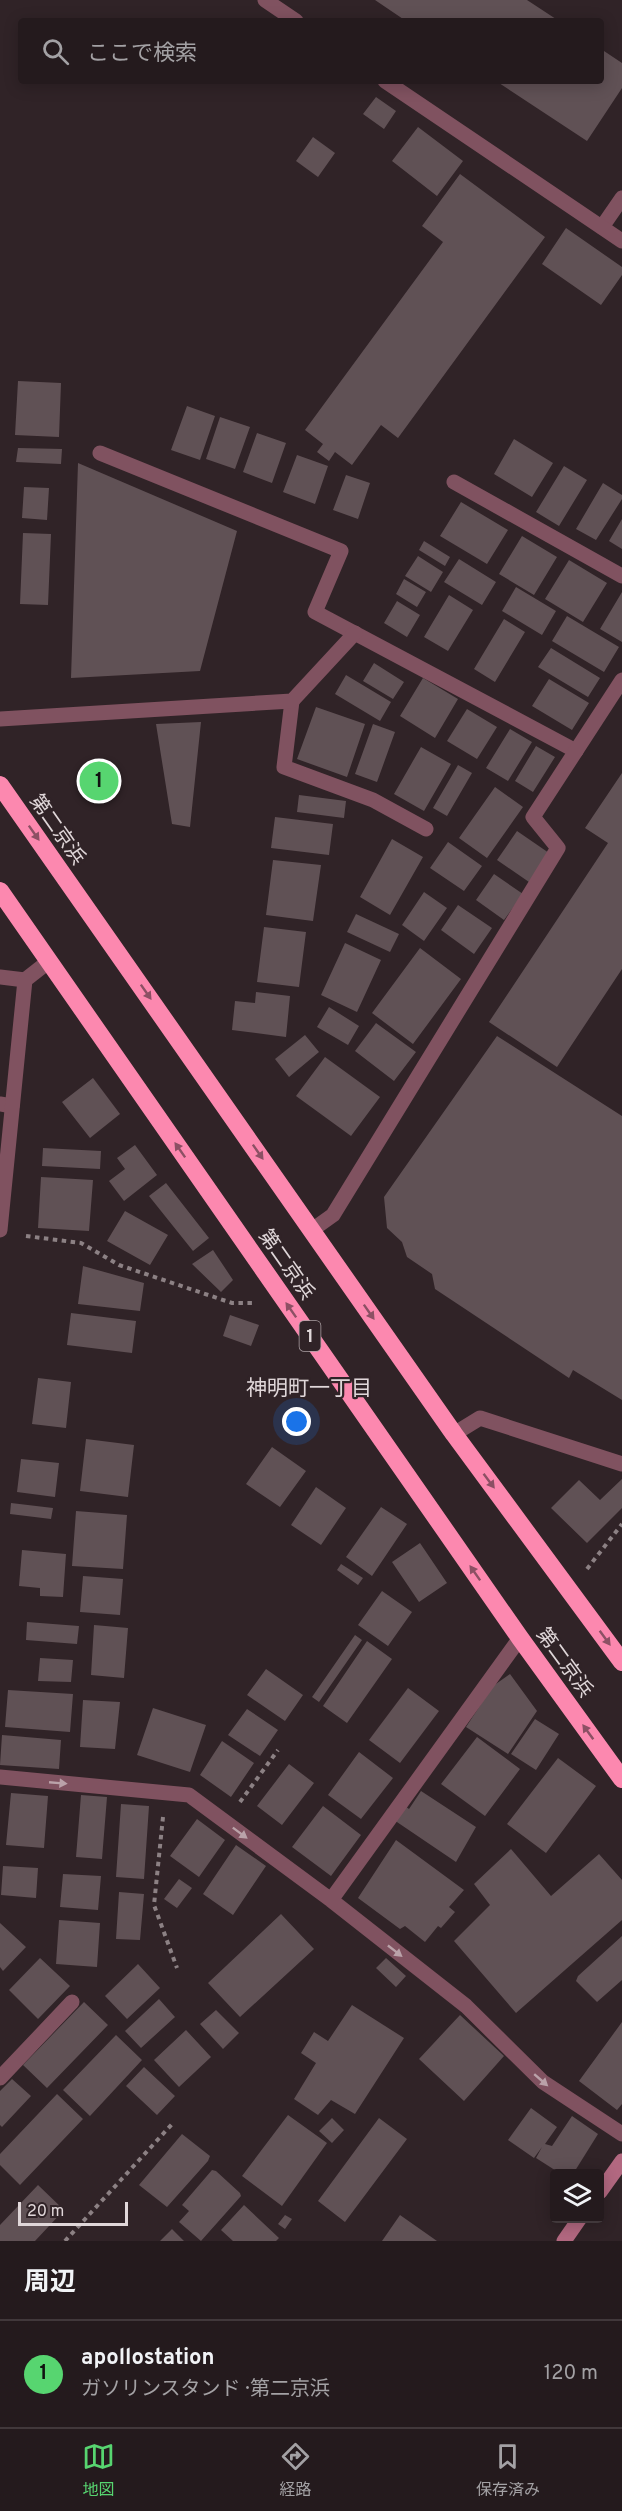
<!DOCTYPE html>
<html lang="ja">
<meta charset="utf-8">
<style>
:root{--surface:#241a1d;--page:#2c2326;--text:#f1f3f6;--muted:#a3a1a4;--line:#41383b;--accent:#57d570}
body{margin:0;font-family:Overpass,"Noto Sans JP",sans-serif;background:var(--page);color:var(--text)}
.controls{position:absolute;right:18px;bottom:18px;display:grid;overflow:hidden;border-radius:6px;box-shadow:0 3px 15px #0003}
.controls button{width:54px;height:54px;display:grid;place-items:center;padding:0;border:0;border-bottom:2px solid var(--line);background:var(--surface);color:var(--text);font:30px sans-serif}
.scale{position:absolute;left:18px;bottom:15px;width:110px;box-sizing:border-box;padding-left:6px;border:3px solid #e0d7d9;border-top:0;font-size:16px;line-height:21px;white-space:nowrap;color:#e0d7d9;-webkit-text-stroke:4px #302327;paint-order:stroke}
.you{position:absolute;left:297px;top:1422px;width:21px;height:21px;margin:-15px;border:4px solid #fff;border-radius:50%;background:#1a73e8;box-shadow:0 0 0 9px #1a73e833}
.badge{display:grid;place-items:center;width:39px;height:39px;border-radius:50%;background:var(--accent);color:#111;font-size:20px;font-weight:700}
.pin{position:absolute;translate:-50% -50%;border:3px solid #fff;box-shadow:0 2px 6px #0006}
.list{margin:0;padding:0;list-style:none}
h2{display:flex;justify-content:space-between;align-items:center;height:78px;margin:0;padding:0 24px;font-size:26px}
h2 small{font-size:20px;font-weight:400;color:var(--muted)}
.list li{display:grid;grid-template-columns:39px 1fr auto;gap:18px;align-items:center;box-sizing:border-box;height:108px;padding:0 24px;border-top:2px solid var(--line)}
.list b{display:block;font-size:22px;white-space:nowrap}
.list p{margin:0;font-size:20px;white-space:nowrap;color:var(--muted)}
.list em{font-size:20px;font-style:normal;color:var(--muted)}
.icon{flex:none;width:33px;height:33px;fill:none;stroke:currentColor;stroke-width:2;stroke-linecap:round;stroke-linejoin:round}
.map{position:relative;flex:none;width:622px;height:2241px;overflow:hidden}
.search{position:absolute;background:var(--surface);box-shadow:0 3px 15px #0003;left:18px;right:18px;top:18px;height:66px;display:flex;align-items:center;gap:15px;box-sizing:border-box;padding:0 21px;border-radius:6px;color:var(--muted);font-size:22px}
.sheet{height:186px;background:var(--surface)}
nav{display:flex;justify-content:space-around;align-items:center;box-sizing:border-box;height:84px;border-top:2px solid var(--line);background:var(--surface);font-size:16px;color:var(--muted)}
nav a{display:grid;justify-items:center;gap:3px}
nav .on{color:var(--accent)}
.map>svg:first-child{display:block}
.building{fill:#605155}
.lines{fill:none;stroke-linecap:round;stroke-linejoin:round}
.path{stroke:#8c8184;stroke-width:4;stroke-dasharray:4.5 4.5;stroke-linecap:butt}
.lane{stroke:#805260;stroke-width:15}
.street{stroke:#805260;stroke-width:15}
.secondary{stroke:#b26880;stroke-width:15}
.highway{stroke:#fc88af;stroke-width:18}
.oneway{fill:#8c5064}
.oneway2{fill:#baa2a9}
.labels{text-anchor:middle;stroke-width:4.5;stroke-linejoin:round;paint-order:stroke}
.shield{fill:#302327;stroke:#aba1a4;stroke-width:1.5}
.shield-label{font-size:18px;font-weight:bold;fill:#e0d7d9}
.street-label{font-size:20px;fill:#e0d7d9;stroke:#302327}
.neighbourhood-label{font-size:21px;fill:#e0d7d9;stroke:#302327}
</style>
<div class="map">
<svg width="622" height="2241" viewBox="0 0 622 2241">
<rect width="100%" height="100%" fill="#302327"/>
<path class="building" d="M375 0H527L559 21H406Z
M601 49 622 63V88L587 141 496 81H601Z
M376 97 396 111 384 129 363 114Z
M418 127 463 161 437 196 392 161Z
M313 137 335 153 318 177 296 161Z
M460 174 545 237 398 438 381 425 352 465 335 452 329 461 317 452 323 444 305 430 443 242 422 226Z
M566 228 622 267V275L601 305 542 264Z
M18 381 61 383 59 437 15 435Z
M187 406 215 416 200 460 171 450Z
M220 417 250 427 235 469 206 459Z
M257 433 286 443 272 483 243 472Z
M514 439 553 463 532 497 494 474Z
M18 448 62 449 61 464 16 462Z
M297 455 328 466 315 504 283 492Z
M78 463 237 531 200 671 71 678Z
M564 466 587 480 559 526 536 512Z
M346 475 370 483 358 519 333 510Z
M603 483 622 495V499L596 540 576 529Z
M24 487 49 488 47 520 22 518Z
M461 502 508 530 487 564 440 536Z
M622 519V549L609 541Z
M23 533 51 534 48 605 20 604Z
M522 536 557 557 534 595 499 574Z
M424 541 450 557 445 566 419 550Z
M418 556 443 572 431 592 405 576Z
M459 559 496 582 482 605 444 582Z
M569 560 607 583 583 622 545 599Z
M404 579 426 592 417 607 396 594Z
M516 587 556 611 542 635 502 611Z
M622 592V642L600 629Z
M449 595 473 610 448 651 424 637Z
M397 601 420 615 407 637 384 623Z
M567 616 619 647 604 672 552 641Z
M504 619 525 632 495 682 474 669Z
M551 648 600 678 588 697 538 667Z
M374 663 404 682 393 699 363 681Z
M346 675 391 702 380 721 335 694Z
M423 678 458 699 435 738 400 716Z
M549 679 589 703 572 730 532 706Z
M316 707 365 724 347 777 297 759Z
M467 709 497 727 477 759 447 741Z
M201 722 190 827 172 824 156 724Z
M373 724 395 732 377 782 355 774Z
M510 729 532 742 508 781 486 768Z
M536 746 555 757 533 792 515 781Z
M421 747 451 764 424 811 394 794Z
M458 765 472 773 447 816 433 808Z
M622 773V969L557 1067 489 1022 608 843 585 828Z
M495 787 523 807 487 858 459 838Z
M299 795 346 801 344 818 297 812Z
M275 817 333 824 329 855 271 848Z
M517 831 549 853 529 882 497 860Z
M392 839 423 857 390 915 360 897Z
M448 842 482 866 464 891 430 868Z
M273 860 321 865 313 921 266 915Z
M494 874 523 894 504 920 476 900Z
M424 892 447 908 424 941 402 925Z
M458 905 492 928 474 954 441 930Z
M356 914 399 934 390 952 347 932Z
M264 927 306 932 299 987 257 982Z
M345 943 381 960 357 1012 321 995Z
M420 948 461 979 413 1044 372 1013Z
M256 992 290 996 286 1037 232 1030 235 1001 255 1003Z
M329 1007 359 1026 348 1045 317 1027Z
M376 1023 416 1052 394 1081 355 1051Z
M305 1035 319 1052 289 1077 275 1059Z
M497 1036 622 1116V1400L573 1370 569 1378 435 1289 432 1274 407 1257 402 1242 387 1228 384 1197Z
M325 1057 380 1097 351 1136 296 1096Z
M93 1078 120 1114 90 1138 62 1102Z
M135 1145 157 1175 124 1201 109 1181 125 1169 117 1158Z
M43 1148 101 1151 100 1169 42 1166Z
M41 1177 93 1180 89 1231 38 1228Z
M166 1183 209 1238 193 1251 149 1196Z
M125 1211 168 1235 150 1265 107 1241Z
M213 1250 233 1280 221 1292 192 1264Z
M83 1266 144 1283 140 1311 78 1304Z
M71 1313 136 1321 132 1353 67 1345Z
M230 1315 259 1325 251 1346 223 1336Z
M38 1378 71 1382 66 1428 32 1424Z
M86 1439 134 1445 128 1497 80 1491Z
M272 1447 306 1471 280 1507 246 1484Z
M21 1459 59 1463 55 1497 17 1492Z
M622 1479V1508L587 1543 551 1508 579 1480 600 1500Z
M316 1487 346 1508 321 1545 291 1525Z
M11 1503 53 1508 51 1519 10 1514Z
M381 1507 407 1524 372 1576 346 1557Z
M76 1511 127 1515 123 1569 72 1566Z
M420 1543 447 1583 419 1602 392 1562Z
M22 1550 66 1554 63 1597 40 1596V1588L19 1586Z
M341 1564 363 1578 358 1585 337 1570Z
M83 1576 123 1579 120 1615 80 1612Z
M382 1591 412 1612 388 1646 358 1625Z
M27 1622 79 1626 77 1644 26 1640Z
M94 1625 128 1628 124 1678 91 1675Z
M355 1635 362 1640 319 1702 312 1697Z
M367 1641 392 1659 347 1723 323 1706Z
M40 1658 73 1660 71 1682 38 1681Z
M266 1669 303 1695 285 1721 247 1695Z
M510 1674 537 1711 508 1754 466 1727 493 1686Z
M408 1688 439 1711 400 1763 369 1740Z
M8 1690 73 1694 70 1732 5 1727Z
M83 1700 120 1702 115 1749 80 1747Z
M153 1708 206 1725 190 1772 137 1755Z
M247 1709 278 1730 260 1756 228 1735Z
M535 1719 559 1734 536 1770 511 1754Z
M2 1735 61 1740 59 1769 0 1765Z
M477 1737 520 1769 485 1816 441 1784Z
M222 1741 254 1763 231 1797 200 1775Z
M359 1752 393 1778 361 1819 328 1795Z
M558 1758 596 1786 546 1853 507 1824Z
M289 1764 314 1783 282 1825 257 1806Z
M421 1791 476 1827 456 1862 391 1818 401 1803 409 1809Z
M11 1793 48 1796 44 1848 6 1845Z
M81 1795 107 1797 102 1859 76 1857Z
M121 1804 149 1806 144 1879 116 1877Z
M323 1806 361 1835 331 1876 292 1847Z
M197 1819 225 1840 199 1877 170 1856Z
M396 1840 464 1890 449 1907 455 1912 441 1928 438 1926 425 1942 405 1926 400 1929 358 1898Z
M236 1845 266 1866 233 1915 203 1894Z
M511 1849 551 1896 599 1854 622 1880V1920L516 2013 454 1941 490 1905 474 1884Z
M3 1866 38 1868 36 1898 1 1895Z
M63 1874 101 1876 98 1910 60 1907Z
M179 1879 192 1888 177 1908 164 1899Z
M119 1892 144 1894 140 1940 116 1939Z
M281 1914 314 1949 240 2017 208 1983Z
M59 1920 100 1923 97 1967 56 1964Z
M0 1923 26 1947 3 1971 0 1967Z
M622 1936V1980L597 2002 576 1981 578 1976Z
M40 1958 70 1986 38 2019 9 1990Z
M386 1958 406 1976 396 1987 376 1968Z
M138 1964 160 1988 127 2019 105 1996Z
M159 1999 175 2017 141 2048 125 2031Z
M84 2002 108 2025 47 2088 23 2065Z
M352 2005 404 2038 355 2114 331 2100 318 2115 294 2099 316 2063 301 2053 314 2032 328 2041Z
M216 2010 239 2033 223 2049 200 2024Z
M460 2015 504 2056 464 2101 419 2059Z
M622 2022V2104L617 2110 579 2081Z
M186 2030 211 2057 179 2087 154 2060Z
M116 2035 142 2060 90 2116 63 2090Z
M144 2067 175 2096 157 2115 126 2086Z
M12 2079 31 2096 2 2127 0 2125V2091Z
M57 2094 83 2119 20 2185 0 2165V2154Z
M531 2108 557 2127 545 2144 552 2146 572 2116 598 2134 573 2174H561L536 2158 542 2147 534 2158 508 2140Z
M288 2115 327 2143 282 2206 242 2176Z
M332 2118 344 2130 332 2143 319 2131Z
M379 2118 407 2139 345 2222 318 2201Z
M182 2134 210 2156 208 2161 167 2207 139 2185Z
M212 2170 216 2171 240 2193 241 2196 201 2241 179 2222 189 2211 182 2205Z
M38 2185 64 2210 35 2241H0V2225Z
M244 2205 279 2238 276 2241H233L221 2230Z
M285 2215 292 2219 285 2229 278 2224Z
M400 2215 437 2241H382Z
M172 2229 184 2241H160Z"/>
<g class="lines">
<path class="path" d="M26 1236 81 1243 119 1265 232 1303H252
M587 1569 622 1524
M240 1802 278 1750
M163 1817 154 1905 177 1968
M65 2241 173 2123"/>
<path class="lane" d="M602 227 622 198
M100 453 341 551 315 612 576 751
M454 482 622 576
M292 701 284 767 373 800 426 829
M0 977 25 980
M0 1104 12 1106
M0 1777 189 1795 331 1900 466 2006 543 2082 622 2134
M331 1900 520 1638
M0 2078 72 2002"/>
<path class="street" d="M265 0 296 21
M385 81 622 241
M0 719 292 701 355 633
M0 1230 25 980 48 962
M312 1230 333 1215 558 848 533 817 622 680
M454 1434 480 1418 622 1464"/>
<path class="secondary" d="M600 2192 622 2161
M564 2241 580 2218"/>
<path class="highway" d="M0 785 454 1434 622 1662
M0 891 520 1638 622 1779"/>
</g>
<defs><path id="oneway-solid" d="M-6-.8H1V-3.2L6.5 0L1 3.2V.8H-6Z" transform="scale(1.5)"/></defs>
<g class="oneway">
<use href="#oneway-solid" transform="translate(34 833) rotate(55)"/>
<use href="#oneway-solid" transform="translate(146 992) rotate(55)"/>
<use href="#oneway-solid" transform="translate(180 1150) rotate(-125)"/>
<use href="#oneway-solid" transform="translate(258 1152) rotate(55)"/>
<use href="#oneway-solid" transform="translate(291 1310) rotate(-125)"/>
<use href="#oneway-solid" transform="translate(369 1312) rotate(55)"/>
<use href="#oneway-solid" transform="translate(489 1481) rotate(53)"/>
<use href="#oneway-solid" transform="translate(475 1573) rotate(-125)"/>
<use href="#oneway-solid" transform="translate(605 1638) rotate(54)"/>
<use href="#oneway-solid" transform="translate(588 1732) rotate(-126)"/>
</g>
<g class="oneway2">
<use href="#oneway-solid" transform="translate(58 1783) rotate(5)"/>
<use href="#oneway-solid" transform="translate(240 1833) rotate(37)"/>
<use href="#oneway-solid" transform="translate(395 1951) rotate(38)"/>
<use href="#oneway-solid" transform="translate(541 2080) rotate(41)"/>
</g>
<g class="labels">
<rect class="shield" x="299.5" y="1321" width="21" height="30" rx="4.5"/>
<g class="shield-label">
<text x="310" y="1342">1</text>
</g>
<g class="street-label">
<text transform="translate(58 829) rotate(55)" y="7">第二京浜</text>
<text transform="translate(287 1264) rotate(55)" y="7">第二京浜</text>
<text transform="translate(565 1662) rotate(54)" y="7">第二京浜</text>
</g>
<g class="neighbourhood-label">
<text x="309" y="1395">神明町一丁目</text>
</g>
</g>
</svg>
<div class="controls">
<button><svg class="icon" aria-label="layers" viewBox="0 0 24 24"><path d="M12 4l9 5-9 5-9-5zM3 14l9 5 9-5"/></svg></button>
</div>
<div class="scale">20 m</div>
<div class="you"></div>
<div class="pin badge" style="left:99px;top:781px">1</div>
<div class="search"><svg class="icon" aria-label="search" viewBox="0 0 24 24"><circle cx="10" cy="10" r="6"/><path d="M15 15l6 6"/></svg>ここで検索</div>
</div>
<section class="sheet">
<h2>周辺<small></small></h2>
<ul class="list">
<li><span class="badge">1</span><div><b>apollostation</b><p>ガソリンスタンド · 第二京浜</p></div><em>120 m</em></li>
</ul>
</section>
<nav>
<a class="on"><svg class="icon" aria-label="map" viewBox="0 0 24 24"><path d="M3 6l6-2 6 2 6-2v14l-6 2-6-2-6 2zM9 4v14M15 6v14"/></svg>地図</a>
<a><svg class="icon" aria-label="directions" viewBox="0 0 24 24"><path d="M12 3l9 9-9 9-9-9zM9 14v-3h6M13 9l2 2-2 2"/></svg>経路</a>
<a><svg class="icon" aria-label="saved" viewBox="0 0 24 24"><path d="M7 4h10v16l-5-4-5 4z"/></svg>保存済み</a>
</nav>
